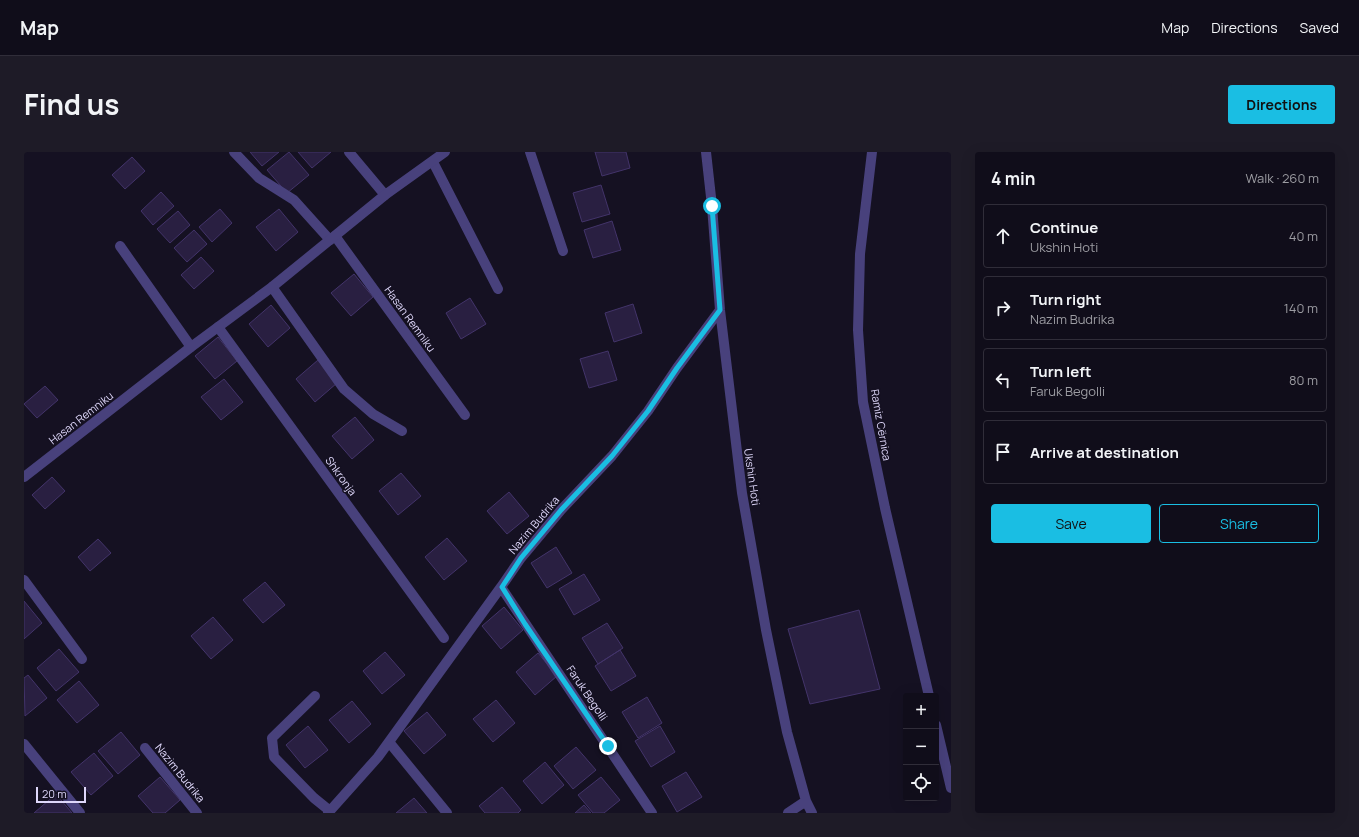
<!DOCTYPE html>
<meta charset="utf-8">
<style>
:root{--surface:#100d1a;--page:#1e1b27;--text:#f1f3f6;--muted:#9c9ca2;--line:#302d39;--accent:#1abee3}
body{margin:0;font-family:Manrope,sans-serif;background:var(--page);color:var(--text)}
.controls{position:absolute;right:12px;bottom:12px;display:grid;overflow:hidden;border-radius:4px;box-shadow:0 4px 16px #0002}
.controls button{width:36px;height:36px;display:grid;place-items:center;padding:0;border:0;border-bottom:1px solid var(--line);background:var(--surface);color:var(--text);font:20px sans-serif}
.scale{position:absolute;left:12px;bottom:10px;width:50px;box-sizing:border-box;padding-left:4px;border:2px solid #ded7fa;border-top:0;font-size:11px;line-height:14px;white-space:nowrap;color:#ded7fa;-webkit-text-stroke:3px #151122;paint-order:stroke}
.stop{position:absolute;width:12px;height:12px;margin:-9px;border:3px solid #1abee3;border-radius:50%;background:#fff}
.stop.end{background:#1abee3;border-color:#fff;box-shadow:0 1px 4px #0008}
.list{margin:0;padding:0;list-style:none}
h2{display:flex;justify-content:space-between;align-items:center;height:52px;margin:0;padding:0 16px;font-size:17px}
h2 small{font-size:13px;font-weight:400;color:var(--muted)}
.list li{display:grid;grid-template-columns:26px 1fr auto;gap:12px;align-items:center;box-sizing:border-box;height:64px;margin:0 8px 8px;padding:0 8px;border:1px solid var(--line);border-radius:4px}
.list b{display:block;font-size:15px;white-space:nowrap}
.list p{margin:0;font-size:13px;white-space:nowrap;color:var(--muted)}
.list em{font-size:13px;font-style:normal;color:var(--muted)}
.actions{display:flex;gap:8px;padding:12px 16px}
.actions a{flex:1;padding:9px 0;border:1px solid var(--accent);border-radius:4px;text-align:center;font-size:14px;color:var(--accent)}
.actions .main{background:var(--accent);color:#111}
.icon{flex:none;width:22px;height:22px;fill:none;stroke:currentColor;stroke-width:2;stroke-linecap:round;stroke-linejoin:round}
.map{position:relative;flex:none;width:927px;height:661px;overflow:hidden;border-radius:4px}
header{display:flex;align-items:center;gap:24px;box-sizing:border-box;height:56px;padding:0 20px;background:var(--surface);border-bottom:1px solid var(--line)}
header strong{font-size:19px}
nav{display:flex;gap:22px;margin-inline-start:auto;font-size:14px}
.intro{display:flex;align-items:center;justify-content:space-between;box-sizing:border-box;height:96px;padding:0 24px}
h1{margin:0;font-size:28px}
.button{padding:10px 18px;border-radius:4px;background:var(--accent);color:#111;font-size:14px;font-weight:700}
main{display:flex;gap:24px;padding:0 24px}
aside{flex:1;background:var(--surface);border-radius:4px;box-shadow:0 4px 16px #0002}
.map>svg:first-child{display:block}
.building{fill:#291f41;stroke:#43346a}
.lines{fill:none;stroke-linecap:round;stroke-linejoin:round}
.minor{stroke:#48417c;stroke-width:10}
.tertiary{stroke:#48417c;stroke-width:10}
.route{stroke:#1abee3;stroke-width:5}
.labels{text-anchor:middle;stroke-width:3;stroke-linejoin:round;paint-order:stroke}
.street-label{font-size:11px;fill:#ded7fa;stroke:#151122}
</style>
<header>
<strong>Map</strong>
<nav><a>Map</a><a>Directions</a><a>Saved</a></nav>
</header>
<div class="intro"><h1>Find us</h1><a class="button">Directions</a></div>
<main>
<div class="map">
<svg width="927" height="661" viewBox="0 0 927 661">
<rect width="100%" height="100%" fill="#151122"/>
<path class="building" d="M226 0H255L238 14Z
M265 0 285 23 263 41 243 18Z
M274 0H307L288 16Z
M571 0H602L606 16 578 24Z
M108 5 121 19 101 37 88 23Z
M577 33 586 62 558 70 549 41Z
M137 40 150 54 129 73 117 59Z
M196 57 208 71 188 90 175 75Z
M255 57 274 80 252 99 232 75Z
M154 59 166 73 146 91 133 77Z
M588 69 597 98 569 106 560 78Z
M170 78 183 92 163 110 150 96Z
M177 105 190 119 170 137 157 123Z
M330 122 349 145 327 164 307 141Z
M446 146 462 172 437 187 422 161Z
M609 152 618 181 590 190 581 161Z
M247 153 266 176 244 195 225 172Z
M194 185 213 209 191 227 171 204Z
M584 199 593 228 565 236 556 207Z
M294 208 313 231 291 250 272 227Z
M200 227 219 250 197 268 177 245Z
M21 234 34 248 13 266 0 252Z
M331 265 350 288 328 307 308 284Z
M377 321 397 344 374 363 355 339Z
M28 325 41 339 21 357 8 343Z
M485 340 505 364 483 382 463 359Z
M423 386 443 409 420 428 401 405Z
M74 387 87 401 66 419 54 405Z
M532 395 548 421 523 436 507 411Z
M560 422 576 448 550 463 535 437Z
M241 430 261 453 239 471 219 448Z
M0 449 18 471 0 487Z
M480 455 499 478 477 497 458 474Z
M835 458 856 537 786 552 764 477Z
M189 465 209 488 187 507 167 484Z
M583 471 599 496 574 512 558 486Z
M35 497 55 520 32 539 13 516Z
M596 498 612 524 587 539 571 514Z
M361 500 381 523 358 542 339 519Z
M514 501 533 524 511 543 492 520Z
M4 523 23 546 1 564 0 526Z
M55 529 75 553 53 571 33 548Z
M623 545 638 571 614 586 598 560Z
M472 548 491 571 469 590 449 567Z
M328 549 347 572 325 591 305 568Z
M403 560 422 583 400 602 380 579Z
M284 574 304 598 281 616 262 593Z
M636 574 651 600 627 615 611 589Z
M97 580 116 603 94 622 74 599Z
M552 595 572 618 549 637 530 614Z
M70 601 89 624 67 643 47 620Z
M521 610 540 633 518 652 499 629Z
M662 620 678 645 653 660 638 634Z
M136 625 156 648 141 661H129L114 644Z
M577 625 596 648 580 661H569L554 643Z
M478 635 497 658 494 661H461L455 654Z
M32 642 48 661H10Z
M390 646 403 661H372Z
M560 653 567 661H551Z"/>
<g class="lines">
<path class="minor" d="M210 0 235 26 270 48 306 88
M325 0 361 43
M506 0 539 99
M682 0 688 54 696 158 718 341 742 478 763 580 782 649 788 661
M409 10 474 137
M311 84 441 263
M96 94 167 195
M248 135 320 237 349 262 378 279
M194 175 420 486
M0 428 58 507
M477 435 628 661
M291 544 248 586 250 605 290 646 306 659
M365 590 423 661
M0 592 56 661
M121 596 173 661
M304 661 354 605 477 435 497 406 537 358 588 304 624 259 653 216 696 158
M764 661 782 649"/>
<path class="tertiary" d="M848 0 836 102 834 178 839 250 861 356 905 544
M0 325 167 195 248 135 361 43 421 0
M912 573 927 636"/>
</g>
<g class="lines">
<path class="route" d="M584 594 501 472 478 435 497 406 537 358 588 304 624 259 653 216 696 158 688 54"/>
</g>
<g class="labels">
<g class="street-label">
<text transform="translate(386 167) rotate(54)" y="4">Hasan Remniku</text>
<text transform="translate(57 266) rotate(-38)" y="4">Hasan Remniku</text>
<text transform="translate(857 273) rotate(80)" y="4">Ramiz Cërnica</text>
<text transform="translate(317 324) rotate(54)" y="4">Shkronja</text>
<text transform="translate(728 325) rotate(82)" y="4">Ukshin Hoti</text>
<text transform="translate(510 373) rotate(-50)" y="4">Nazim Budrika</text>
<text transform="translate(563 541) rotate(56)" y="4">Faruk Begolli</text>
<text transform="translate(156 621) rotate(51)" y="4">Nazim Budrika</text>
</g>
</g>
</svg>
<div class="controls">
<button>+</button>
<button>−</button>
<button><svg class="icon" aria-label="locate" viewBox="0 0 24 24"><circle cx="12" cy="12" r="6"/><path d="M12 2v4M12 18v4M2 12h4M18 12h4"/></svg></button>
</div>
<div class="scale">20 m</div>
<div class="stop" style="left:688px;top:54px"></div>
<div class="stop end" style="left:584px;top:594px"></div>
</div>
<aside>
<h2>4 min<small>Walk · 260 m</small></h2>
<ul class="list">
<li><svg class="icon" aria-label="ahead" viewBox="0 0 24 24"><path d="M12 20V5M6 11l6-6 6 6"/></svg><div><b>Continue</b><p>Ukshin Hoti</p></div><em>40 m</em></li>
<li><svg class="icon" aria-label="right" viewBox="0 0 24 24"><path d="M7 20v-9h11M14 6l5 5-5 5"/></svg><div><b>Turn right</b><p>Nazim Budrika</p></div><em>140 m</em></li>
<li><svg class="icon" aria-label="left" viewBox="0 0 24 24"><path d="M17 20v-9H6M10 6l-5 5 5 5"/></svg><div><b>Turn left</b><p>Faruk Begolli</p></div><em>80 m</em></li>
<li><svg class="icon" aria-label="arrive" viewBox="0 0 24 24"><path d="M6 21V4h12l-3 4 3 4H6"/></svg><div><b>Arrive at destination</b></div></li>
</ul>
<div class="actions"><a class="main">Save</a><a>Share</a></div>
</aside>
</main>
